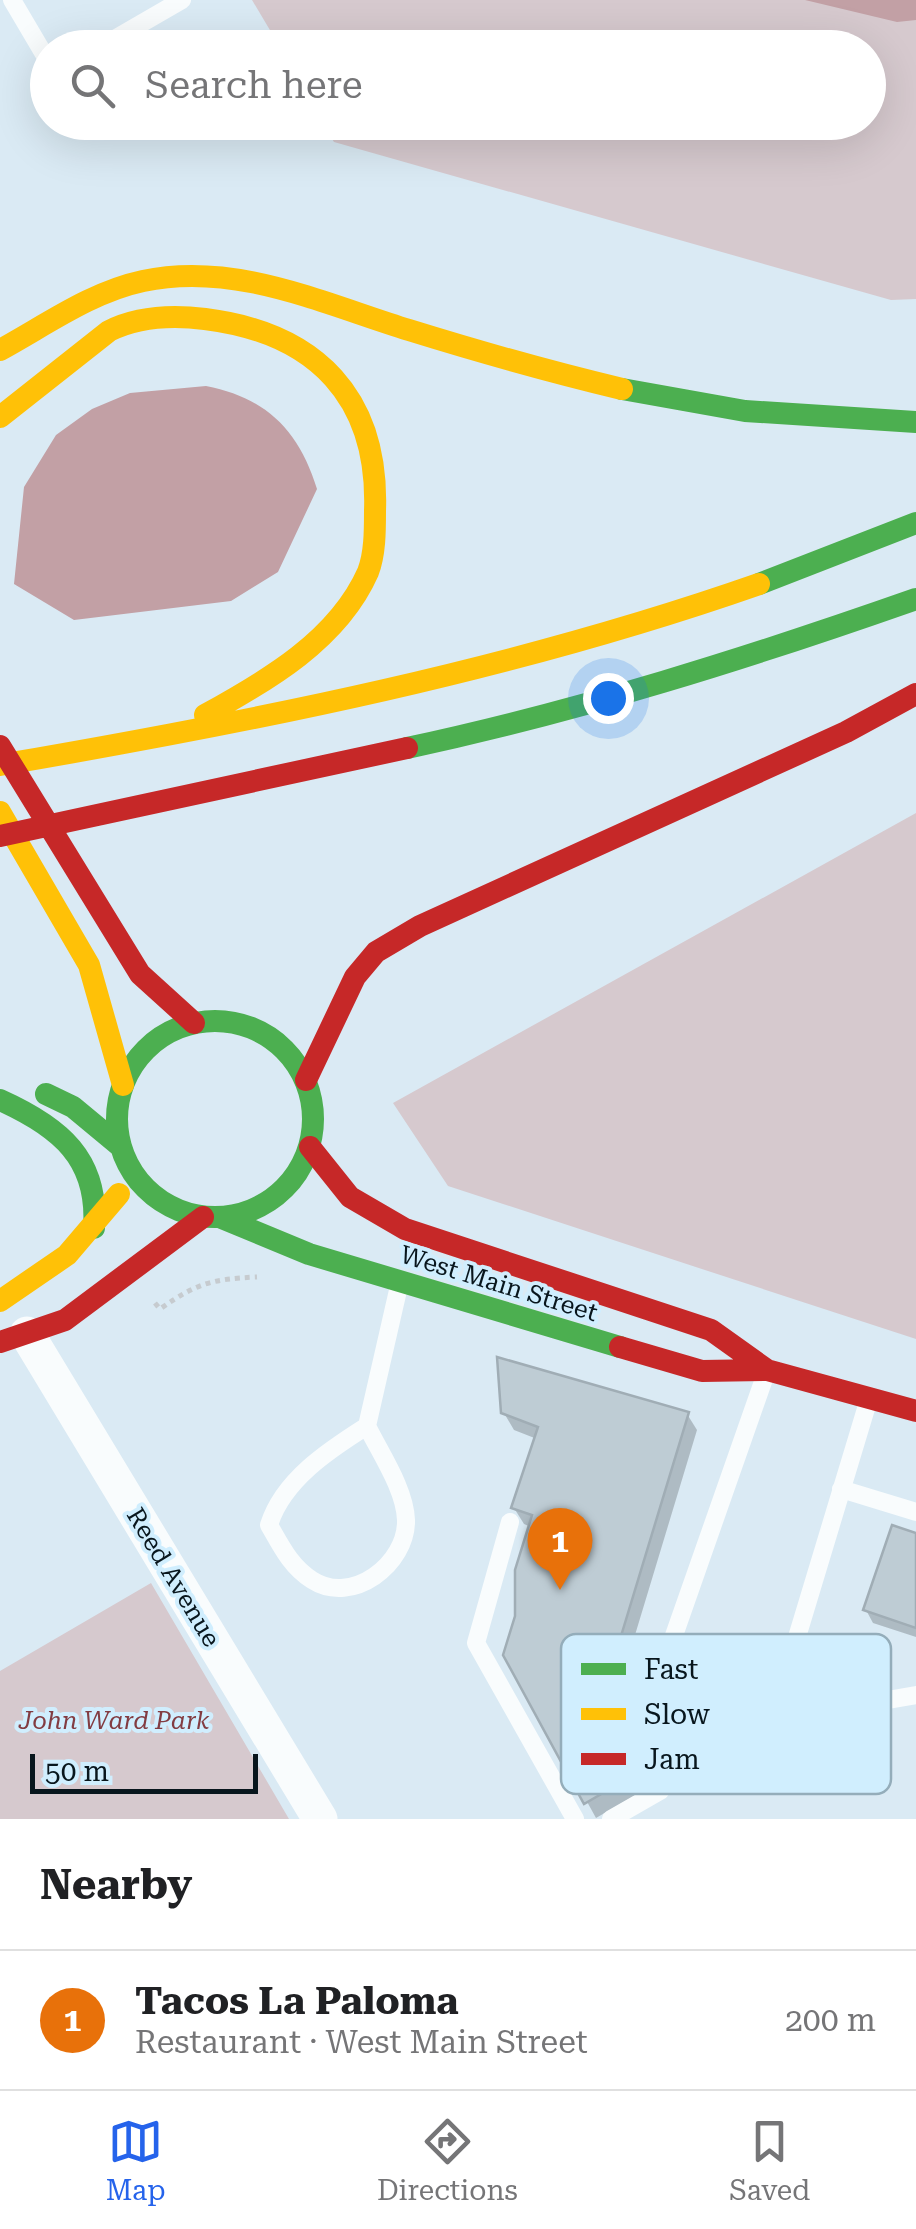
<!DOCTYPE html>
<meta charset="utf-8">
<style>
:root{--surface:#fff;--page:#f6f6f6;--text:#202124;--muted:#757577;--line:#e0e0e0;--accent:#2563eb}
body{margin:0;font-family:"Roboto Serif",serif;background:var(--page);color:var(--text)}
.scale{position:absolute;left:30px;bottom:25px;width:228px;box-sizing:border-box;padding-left:10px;border:5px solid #08161d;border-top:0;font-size:28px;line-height:35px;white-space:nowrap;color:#08161d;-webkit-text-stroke:8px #d0eefe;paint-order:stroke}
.you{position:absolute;left:608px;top:698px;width:35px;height:35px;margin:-25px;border:8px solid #fff;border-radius:50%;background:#1a73e8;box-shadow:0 0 0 15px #1a73e833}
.badge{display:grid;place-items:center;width:65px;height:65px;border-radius:50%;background:var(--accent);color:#fff;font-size:32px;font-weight:700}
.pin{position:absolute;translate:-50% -82px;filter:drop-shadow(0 2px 5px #0008)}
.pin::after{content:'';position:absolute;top:52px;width:35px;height:30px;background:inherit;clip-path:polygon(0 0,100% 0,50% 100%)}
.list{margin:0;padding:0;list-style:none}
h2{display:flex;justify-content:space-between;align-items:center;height:130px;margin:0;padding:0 40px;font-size:42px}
h2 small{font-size:32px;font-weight:400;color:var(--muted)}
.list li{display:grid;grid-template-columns:65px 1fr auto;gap:30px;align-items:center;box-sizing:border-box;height:140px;padding:0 40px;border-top:2px solid var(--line)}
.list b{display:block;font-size:38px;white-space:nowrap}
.list p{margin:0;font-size:32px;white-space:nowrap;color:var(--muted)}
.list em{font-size:32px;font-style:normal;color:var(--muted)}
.icon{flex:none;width:55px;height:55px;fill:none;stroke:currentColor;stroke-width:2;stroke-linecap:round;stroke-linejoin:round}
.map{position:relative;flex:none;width:916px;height:1819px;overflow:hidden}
.search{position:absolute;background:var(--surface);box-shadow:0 10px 40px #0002;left:30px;right:30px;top:30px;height:110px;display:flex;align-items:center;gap:25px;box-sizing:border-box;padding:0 35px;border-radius:55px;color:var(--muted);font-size:38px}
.sheet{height:270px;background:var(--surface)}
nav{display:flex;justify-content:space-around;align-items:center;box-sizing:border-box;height:140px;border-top:2px solid var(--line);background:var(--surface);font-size:28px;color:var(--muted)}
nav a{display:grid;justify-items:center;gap:5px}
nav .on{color:var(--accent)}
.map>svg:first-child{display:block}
.green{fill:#d6c9ce}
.water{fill:#c2a0a5}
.shadow{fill:#0003}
.building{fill:#beccd4;stroke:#a0adb5;stroke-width:2.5}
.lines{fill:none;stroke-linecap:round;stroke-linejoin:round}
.path{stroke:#c6cbcf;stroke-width:5;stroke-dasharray:5 5;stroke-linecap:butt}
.lane{stroke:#f9fcfd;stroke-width:18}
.street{stroke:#f9fcfd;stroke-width:35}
.fast{stroke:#4caf50;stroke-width:22}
.slow{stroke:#ffc107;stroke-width:22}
.jam{stroke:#c62828;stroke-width:22}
.labels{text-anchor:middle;stroke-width:8;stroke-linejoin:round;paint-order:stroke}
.street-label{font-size:25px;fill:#08161d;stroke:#d0eefe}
.park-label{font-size:25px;font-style:italic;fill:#823c42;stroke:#d0eefe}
.key{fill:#d0eefe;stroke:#94adba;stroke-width:2.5}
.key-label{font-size:28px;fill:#08161d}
</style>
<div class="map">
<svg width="916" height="1819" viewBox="0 0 916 1819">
<rect width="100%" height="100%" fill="#daeaf4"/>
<path class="green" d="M252 0H916V299L891 300 334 142 322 123 868 122V48L280 47Z
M916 813V1339L448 1186 393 1103Z
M151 1583 289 1819H0V1671Z"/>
<path class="water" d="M805 0H916V20L897 22Z
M206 386C267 398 299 431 317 489L278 572 231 601 74 620 14 584 24 487 56 435 92 409 130 393Z"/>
<path class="shadow" d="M504 1413 687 1414 697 1430 609 1721 646 1789 596 1818 506 1655 518 1616 531 1527 524 1524 514 1508 537 1439 514 1430Z
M916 1535V1637L873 1623 866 1610Z"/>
<path class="building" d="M497 1357 689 1412 601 1702 639 1772 584 1804 503 1655 515 1616V1570L532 1515 511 1508 538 1427 501 1413Z
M892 1525 916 1533V1628L863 1610Z"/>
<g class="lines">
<path class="path" d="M155 1303 160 1309C197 1283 212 1279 257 1277"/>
<path class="lane" d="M12 0 48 61
M99 48 182 0
M765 1376 671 1644 690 1698 715 1723 772 1720 916 1695
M367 1426C380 1453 405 1489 406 1520 407 1564 352 1606 312 1580 291 1567 281 1546 269 1525 283 1480 329 1450 367 1426L399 1286
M841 1489 916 1512
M510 1522 476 1643 575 1819
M772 1720 868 1402
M611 1819 660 1791 715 1723"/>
<path class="street" d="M27 1334 320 1819"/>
<path class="fast" d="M622 389 745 411 916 422
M759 584 916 523
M407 748C580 711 748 658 916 599
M117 1119a98 98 0 1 1 196 0a98 98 0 1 1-196 0Z
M46 1094 73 1107 120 1146
M0 1100C60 1127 99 1159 94 1228
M222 1218 309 1254 620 1347"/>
<path class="slow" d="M0 350C46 325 91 292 143 281 235 261 324 304 409 330 480 352 551 372 622 389
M0 417 109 331C139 316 173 315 205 319 317 333 379 398 375 511 375 531 375 554 368 572 338 640 267 681 205 715
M0 765C257 721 513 670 759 584
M0 812 89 965 123 1085
M0 1301 67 1255 119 1194"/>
<path class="jam" d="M0 746 140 974 194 1023
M0 836 407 748
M306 1080 355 977 376 952 420 926 846 732 916 694
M310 1147 350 1197 405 1229 711 1330 767 1370
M0 1342 65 1320 203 1217
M620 1347 702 1371 767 1370 916 1411"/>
</g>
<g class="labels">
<g class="street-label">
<text transform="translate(499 1283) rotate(17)" y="9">West Main Street</text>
<text transform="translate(174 1577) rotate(59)" y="9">Reed Avenue</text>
</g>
<g class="park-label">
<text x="114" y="1729">John Ward Park</text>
</g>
</g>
<rect x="561" y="1634" width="330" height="160" rx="15" class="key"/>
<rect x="581" y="1663" width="45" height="12" fill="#4caf50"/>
<rect x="581" y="1708" width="45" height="12" fill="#ffc107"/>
<rect x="581" y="1753" width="45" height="12" fill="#c62828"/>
<g class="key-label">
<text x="644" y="1679">Fast</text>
<text x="644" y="1724">Slow</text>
<text x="644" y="1769">Jam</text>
</g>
</svg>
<div class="scale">50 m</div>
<div class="you"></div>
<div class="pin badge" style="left:560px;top:1590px;background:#e8710a">1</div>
<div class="search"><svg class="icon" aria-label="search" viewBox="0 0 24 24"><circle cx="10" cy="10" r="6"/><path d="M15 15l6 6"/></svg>Search here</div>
</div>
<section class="sheet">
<h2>Nearby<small></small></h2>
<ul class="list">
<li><span class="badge" style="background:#e8710a">1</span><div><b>Tacos La Paloma</b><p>Restaurant · West Main Street</p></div><em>200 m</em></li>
</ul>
</section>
<nav>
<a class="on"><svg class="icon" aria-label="map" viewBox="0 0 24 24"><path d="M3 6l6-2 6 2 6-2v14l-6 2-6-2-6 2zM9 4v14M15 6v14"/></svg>Map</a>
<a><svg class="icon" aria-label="directions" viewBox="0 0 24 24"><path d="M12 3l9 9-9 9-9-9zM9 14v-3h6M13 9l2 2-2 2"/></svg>Directions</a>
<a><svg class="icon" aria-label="saved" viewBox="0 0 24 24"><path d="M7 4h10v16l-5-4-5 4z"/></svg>Saved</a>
</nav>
